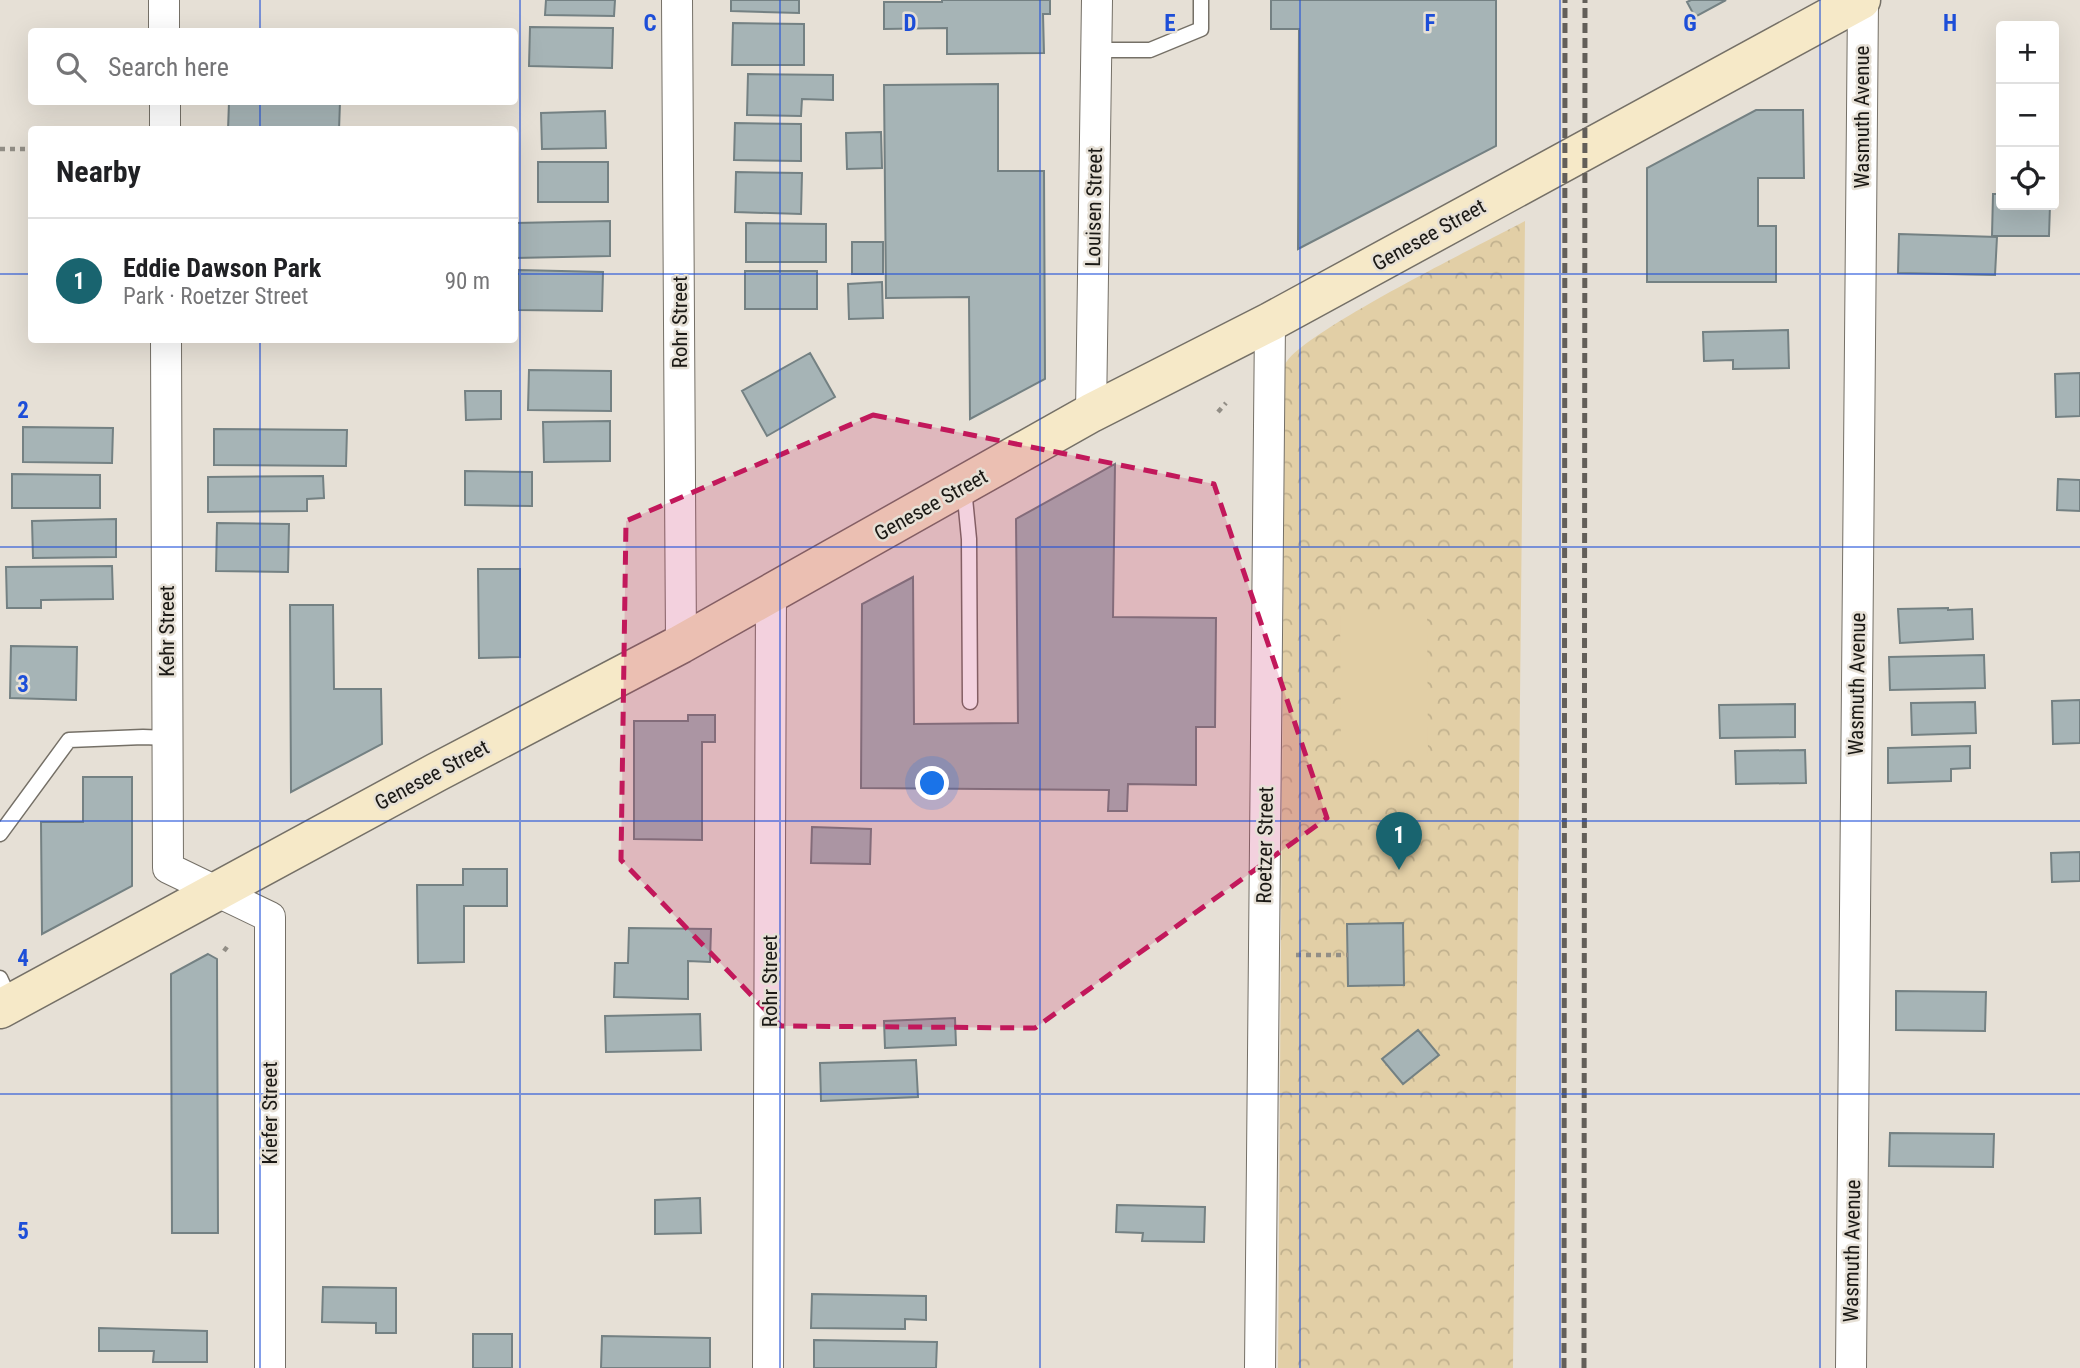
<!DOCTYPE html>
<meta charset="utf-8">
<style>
:root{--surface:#fff;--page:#f2f2f2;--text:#202124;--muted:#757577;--line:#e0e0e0;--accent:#19646f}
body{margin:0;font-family:"Roboto Condensed",sans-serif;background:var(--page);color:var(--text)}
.controls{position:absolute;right:21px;top:21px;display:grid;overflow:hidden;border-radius:7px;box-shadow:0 7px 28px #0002}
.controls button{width:63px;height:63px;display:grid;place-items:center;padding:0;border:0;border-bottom:2px solid var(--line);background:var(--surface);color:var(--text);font:35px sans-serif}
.you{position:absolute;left:933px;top:784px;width:24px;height:24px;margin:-18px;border:5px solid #fff;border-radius:50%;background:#1a73e8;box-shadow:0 0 0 10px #1a73e833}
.badge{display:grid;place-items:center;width:46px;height:46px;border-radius:50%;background:var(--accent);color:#fff;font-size:23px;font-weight:700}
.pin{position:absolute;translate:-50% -58px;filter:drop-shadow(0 2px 4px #0008)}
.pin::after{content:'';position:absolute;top:37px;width:24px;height:21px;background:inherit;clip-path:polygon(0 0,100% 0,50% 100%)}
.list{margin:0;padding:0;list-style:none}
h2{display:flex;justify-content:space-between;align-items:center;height:91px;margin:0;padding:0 28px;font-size:30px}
h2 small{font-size:23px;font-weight:400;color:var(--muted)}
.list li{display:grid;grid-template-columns:46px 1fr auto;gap:21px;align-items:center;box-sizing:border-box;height:126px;padding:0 28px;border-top:2px solid var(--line)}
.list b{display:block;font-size:26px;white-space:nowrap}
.list p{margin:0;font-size:23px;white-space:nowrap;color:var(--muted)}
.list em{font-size:23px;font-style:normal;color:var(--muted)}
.icon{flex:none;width:38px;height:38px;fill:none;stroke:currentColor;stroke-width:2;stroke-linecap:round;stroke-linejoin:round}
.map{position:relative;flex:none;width:2080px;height:1368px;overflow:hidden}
.search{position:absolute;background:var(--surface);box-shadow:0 7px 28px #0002;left:28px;top:28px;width:490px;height:77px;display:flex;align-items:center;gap:18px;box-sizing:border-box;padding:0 24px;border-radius:7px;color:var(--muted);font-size:26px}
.panel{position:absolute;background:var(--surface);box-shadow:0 7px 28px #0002;left:28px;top:126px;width:490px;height:217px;border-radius:7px}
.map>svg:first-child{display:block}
.park{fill:url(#park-crowns)}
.garden{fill:#e2cfa6}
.building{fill:#a6b4b6;stroke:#748183;stroke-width:2}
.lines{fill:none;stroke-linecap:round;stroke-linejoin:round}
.lane-casing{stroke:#757067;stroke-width:17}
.street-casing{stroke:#757067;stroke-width:32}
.secondary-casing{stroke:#757067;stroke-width:41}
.path{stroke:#928e86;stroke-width:4.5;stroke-dasharray:5 5;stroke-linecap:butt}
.lane{stroke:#fff;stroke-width:14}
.street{stroke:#fff;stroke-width:30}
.secondary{stroke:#f6e9c8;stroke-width:38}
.rail{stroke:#635f59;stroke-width:5;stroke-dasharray:10 5;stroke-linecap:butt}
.marked{fill:#c2185b;fill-opacity:0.2;stroke:#c2185b;stroke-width:5;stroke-dasharray:14 9;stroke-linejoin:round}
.grid{fill:none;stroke:#1d4ed8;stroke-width:2;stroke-opacity:0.55}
.labels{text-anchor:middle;stroke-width:5;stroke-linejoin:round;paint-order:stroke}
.street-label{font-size:21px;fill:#1b1915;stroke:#e6e0d6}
.grid-label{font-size:23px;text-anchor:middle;font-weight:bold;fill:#1d4ed8;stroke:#e6e0d6;stroke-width:5;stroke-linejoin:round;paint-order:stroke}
</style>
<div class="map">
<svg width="2080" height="1368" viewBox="0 0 2080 1368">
<defs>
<pattern id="park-crowns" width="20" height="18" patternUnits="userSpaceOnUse" patternTransform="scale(1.75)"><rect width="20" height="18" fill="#e2cfa6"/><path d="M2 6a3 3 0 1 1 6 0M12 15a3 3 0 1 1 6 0" fill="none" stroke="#c1b18e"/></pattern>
</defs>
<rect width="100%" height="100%" fill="#e6e0d6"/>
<path class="park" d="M1525 221 1513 1368H1278L1285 365C1296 335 1486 242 1525 221Z"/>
<path class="garden" d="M1340 611H1427L1428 759H1341Z"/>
<path class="building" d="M546 0H615L614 16 545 15Z
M731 0H799V13L731 11Z
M942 0H1050V14H1043L1044 53 947 54V28L884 29V2H942Z
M1271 0H1496V146L1298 249 1299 29H1271Z
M1691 0H1726L1695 17 1687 2Z
M733 23 804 24V65H732Z
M530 27 613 28 612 68 529 66Z
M748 74 833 75V100L802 99 801 116 747 115Z
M998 84V171H1044L1045 379 970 419 969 297 886 298 884 85Z
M229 102H340L339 130H228Z
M1756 110H1803L1804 178H1758V226H1776V282H1647V168Z
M605 111 606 148 542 149 541 113Z
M735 123 801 124V161L734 160Z
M881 132 882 168 847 169 846 133Z
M538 162H608V202H538Z
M736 172 802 173 801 214 735 212Z
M1993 194H2001V205H2050L2049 236H1992Z
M610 221V256L515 258V223Z
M746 223 826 224V262H746Z
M1899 234 1997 237 1995 275 1898 273Z
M852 242H883V274H852Z
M518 270 603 272 602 311 518 310Z
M745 271H817V309H745Z
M882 282 883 318 849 319 848 284Z
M1788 330 1789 368 1733 369V360L1704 361 1703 332Z
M810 353 835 397 767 436 742 391Z
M529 370 611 371V411L528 410Z
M2080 373V416L2056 417 2055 374Z
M465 391H501V419L466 420Z
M610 421V461L544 462 543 422Z
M23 427 113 428 112 463 23 462Z
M214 429 347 430 346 466 214 465Z
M1115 464 1113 617 1216 618 1215 727H1196V785L1128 784 1127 811H1108L1109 790 861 788 862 604 913 577 914 724 1018 723 1016 519Z
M465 471 532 472V506L465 505Z
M12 474 100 475V508H12Z
M323 476 324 498 307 499V511L208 512V477Z
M2058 479 2080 480V511L2057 510Z
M116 519V557L33 558 32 521Z
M217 523 289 524 288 572 216 571Z
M112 566 113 599 41 600V608H7L6 567Z
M478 569H520V657L479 658Z
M290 605H333L334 689H381L382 744 291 792Z
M1948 608V610L1972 609 1973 639 1900 643 1898 609Z
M11 646 77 647 76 700 10 698Z
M1984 655 1985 688 1890 690 1889 657Z
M2080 700V743L2053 744 2052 701Z
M1975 702 1976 733 1912 735 1911 703Z
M1795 704V737L1720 738 1719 705Z
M688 715H715V742H702V840L634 839V721H688Z
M1970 746V768L1951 769V781L1888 783V748Z
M1805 750 1806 783 1736 784 1735 751Z
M83 777H132V886L42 934 41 822H83Z
M812 827 871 829 870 864 811 863Z
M2080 852V881L2052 882 2051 853Z
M463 869H507V906H464V962L418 963 417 885H463Z
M1403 923 1404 985 1348 986 1347 924Z
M629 928 711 929 710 962 688 961V999L614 997 615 963H628Z
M208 954 217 959 218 1233H172L171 974Z
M1896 991 1986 992 1985 1031 1896 1030Z
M700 1014 701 1050 606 1052 605 1016Z
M955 1018 956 1045 885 1048 884 1021Z
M1418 1030 1439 1055 1403 1084 1382 1059Z
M916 1060 918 1097 821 1101 820 1063Z
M1890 1133 1994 1134 1993 1167 1889 1166Z
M700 1198 701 1233 655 1234V1200Z
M1117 1205 1205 1207 1204 1242 1142 1241 1143 1233 1116 1232Z
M323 1287 396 1288V1333H376V1323L322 1322Z
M812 1294 926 1296V1320L905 1319V1329L811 1328Z
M99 1328 207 1331V1362H153L154 1351H99Z
M473 1334H512V1368H473Z
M602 1336 710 1338V1368H601Z
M814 1340 937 1342 936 1368H814Z"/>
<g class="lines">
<g class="lane-casing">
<path id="lane" d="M1097 50H1150L1201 29V0
M964 488 969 539 970 702
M0 834 69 740 143 737 168 738
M0 978 11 1002"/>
</g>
<g class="street-casing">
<path id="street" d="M164 0V32
M677 0 681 644
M165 102V130
M166 340 168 868 270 917V1368
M1091 413 1097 0
M768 1368 771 594
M1260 1368 1270 322
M1851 1368 1863 0"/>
</g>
<g class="secondary-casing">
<path id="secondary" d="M0 1009 437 772 681 644 1091 413 1270 322 1861 0"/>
</g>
<path class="path" d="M0 149H32
M1218 412 1226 403
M224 951 230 943
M1296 955H1348"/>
<use href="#lane" class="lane"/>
<use href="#street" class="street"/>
<use href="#secondary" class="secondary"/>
<path class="rail" d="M1564 1368 1565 0
M1584 1368 1585 0"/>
</g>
<path class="marked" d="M873 415 1214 484 1327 818 1035 1028 781 1026 621 860 626 521Z"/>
<path class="grid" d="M260 0V32M520 0V1368M780 0V1368M1040 0V1368M1300 0V1368M1560 0V1368M1820 0V1368M260 102V130M0 274H32M514 274H2080M260 340V1368M0 547H2080M0 821H2080M0 1094H2080"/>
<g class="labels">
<g class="street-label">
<text transform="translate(1862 117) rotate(-90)" y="7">Wasmuth Avenue</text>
<text transform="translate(1094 207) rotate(-89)" y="7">Louisen Street</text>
<text transform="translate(1429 235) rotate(-29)" y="7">Genesee Street</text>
<text transform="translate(680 322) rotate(-90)" y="7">Rohr Street</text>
<text transform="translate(931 505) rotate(-29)" y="7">Genesee Street</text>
<text transform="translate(167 631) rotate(-90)" y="7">Kehr Street</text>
<text transform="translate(1857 684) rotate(-89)" y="7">Wasmuth Avenue</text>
<text transform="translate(432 775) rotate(-28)" y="7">Genesee Street</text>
<text transform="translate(1265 845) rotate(-89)" y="7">Roetzer Street</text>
<text transform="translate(770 981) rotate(-90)" y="7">Rohr Street</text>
<text transform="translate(270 1113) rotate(-90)" y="7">Kiefer Street</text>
<text transform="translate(1852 1251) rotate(-89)" y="7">Wasmuth Avenue</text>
</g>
</g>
<g class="grid-label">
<text x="650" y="31">C</text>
<text x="910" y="31">D</text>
<text x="1170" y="31">E</text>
<text x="1430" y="31">F</text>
<text x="1690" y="31">G</text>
<text x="1950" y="31">H</text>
<text x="23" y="418">2</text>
<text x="23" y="692">3</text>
<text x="23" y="966">4</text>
<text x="23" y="1239">5</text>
</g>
</svg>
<div class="controls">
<button>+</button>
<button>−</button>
<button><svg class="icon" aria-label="locate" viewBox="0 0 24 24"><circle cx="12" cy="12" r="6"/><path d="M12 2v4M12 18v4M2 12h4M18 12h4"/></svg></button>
</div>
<div class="you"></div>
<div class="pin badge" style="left:1399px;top:870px">1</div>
<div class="search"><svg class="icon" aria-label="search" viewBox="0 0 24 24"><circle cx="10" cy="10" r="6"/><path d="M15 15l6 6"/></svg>Search here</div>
<section class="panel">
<h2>Nearby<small></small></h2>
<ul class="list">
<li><span class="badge">1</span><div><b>Eddie Dawson Park</b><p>Park · Roetzer Street</p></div><em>90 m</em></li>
</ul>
</section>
</div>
